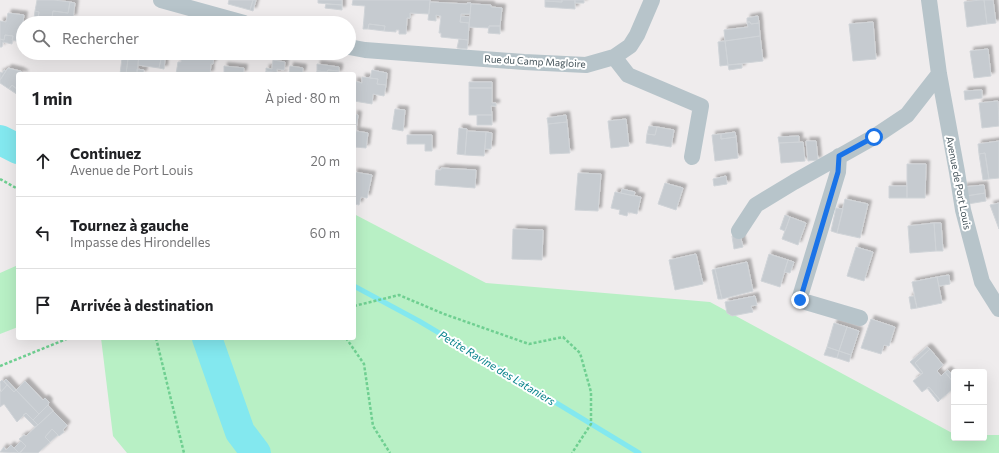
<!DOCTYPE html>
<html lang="fr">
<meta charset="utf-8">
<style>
:root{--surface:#fff;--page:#f2f2f2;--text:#202124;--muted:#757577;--line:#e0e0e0}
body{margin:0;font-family:Commissioner,sans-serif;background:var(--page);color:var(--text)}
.controls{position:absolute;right:12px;bottom:12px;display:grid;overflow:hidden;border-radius:4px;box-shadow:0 4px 16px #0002}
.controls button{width:36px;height:36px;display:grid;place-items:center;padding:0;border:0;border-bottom:1px solid var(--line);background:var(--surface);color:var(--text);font:20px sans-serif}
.stop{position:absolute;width:12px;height:12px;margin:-9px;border:3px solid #1a73e8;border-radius:50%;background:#fff}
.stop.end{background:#1a73e8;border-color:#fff;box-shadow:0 1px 4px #0008}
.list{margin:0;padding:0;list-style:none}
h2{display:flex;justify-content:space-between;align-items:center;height:52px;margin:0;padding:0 16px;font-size:17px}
h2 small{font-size:13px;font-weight:400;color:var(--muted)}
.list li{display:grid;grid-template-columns:26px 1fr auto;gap:12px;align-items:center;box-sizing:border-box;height:72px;padding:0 16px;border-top:1px solid var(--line)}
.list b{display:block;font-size:15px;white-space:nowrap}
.list p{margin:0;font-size:13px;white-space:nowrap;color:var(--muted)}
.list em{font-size:13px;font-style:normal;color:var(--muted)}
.icon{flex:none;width:22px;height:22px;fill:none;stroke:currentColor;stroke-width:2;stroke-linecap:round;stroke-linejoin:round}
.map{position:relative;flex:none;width:999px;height:453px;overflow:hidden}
.search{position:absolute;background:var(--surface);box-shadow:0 4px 16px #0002;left:16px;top:16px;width:340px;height:44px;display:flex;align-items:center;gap:10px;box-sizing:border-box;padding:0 14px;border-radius:22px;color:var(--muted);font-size:15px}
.panel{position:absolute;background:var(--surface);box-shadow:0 4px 16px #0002;left:16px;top:72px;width:340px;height:268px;border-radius:4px}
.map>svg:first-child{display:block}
.green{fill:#b8f0c5}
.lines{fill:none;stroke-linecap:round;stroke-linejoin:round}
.stream{stroke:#83e8ef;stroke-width:5}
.river{stroke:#83e8ef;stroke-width:30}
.building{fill:#c6cbd0;stroke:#d0d4d8;filter:url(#shadow)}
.path{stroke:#6fcf91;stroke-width:2.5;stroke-dasharray:3 2;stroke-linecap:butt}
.minor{stroke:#b7c4ca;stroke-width:16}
.route{stroke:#1a73e8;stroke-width:5}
.labels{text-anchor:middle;stroke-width:4;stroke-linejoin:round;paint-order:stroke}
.street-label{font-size:10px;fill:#44535a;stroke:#fff}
.water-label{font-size:11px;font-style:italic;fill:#09838b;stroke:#fff}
</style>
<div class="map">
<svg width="999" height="453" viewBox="0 0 999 453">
<defs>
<filter id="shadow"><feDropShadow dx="3.5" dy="-3.5" stdDeviation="1" flood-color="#0004"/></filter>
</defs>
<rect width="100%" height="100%" fill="#efeced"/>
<path class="green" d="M354 214 486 283 710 302 954 434V438H984V435H999V453H127L113 436 101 338H354Z
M18 265V327L0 334V273Z"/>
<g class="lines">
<path class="stream" d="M354 286 419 321 535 390 639 453"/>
<path class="river" d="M0 140 18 149
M207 338 240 432 256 453"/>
</g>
<path class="building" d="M37 0H54L70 2 68 13 53 11 51 23H33L34 18H38L39 12 35 11Z
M229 0H253L250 10 228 4Z
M253 0H256L253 11 250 10Z
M318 0H342V5L318 3Z
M353 0H430L429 14 410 13V18H407L406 34H399V30H396V32L384 31 385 26 369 24 368 29H363L365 6 352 5Z
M545 0H562V2L545 1Z
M562 0H575V9L545 7V1L562 2Z
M575 0H584V3H575Z
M980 0H984L987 24 967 27 964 2Z
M984 0H993L996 23 987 24Z
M70 2 75 3 73 18 68 17 67 19 58 17 57 23H51L53 11 68 13Z
M430 2 467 4V3H471L470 14H461L460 22 469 23 468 40 441 37V33H439L441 16 436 15V21L428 20Z
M326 4 342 5V10L325 8Z
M471 4 491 5V7L502 8 500 26H489V28L469 27Z
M35 11 39 12 38 18H34Z
M8 13 24 15 20 42 12 40 13 36 5 35 4 40 0 39V21L6 22Z
M461 16 470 17 469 23 460 22Z
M758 16 759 23 751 24 750 22H747V18Z
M747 22H750L751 24 759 23 760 36 725 41 724 30 748 27Z
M873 22 876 59 853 61 849 24Z
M369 24 385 26 384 31 368 29Z
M489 26H500V34L488 33Z
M5 35 13 36 12 44 3 42 2 47H0V39L4 40Z
M760 36 763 61 728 65 725 41Z
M459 39 468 40 467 49 457 48Z
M725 41 728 65 720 66 718 42Z
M988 49 991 76 974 78 970 51Z
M124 53H139L137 74H126L128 59 123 58Z
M139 53H166L165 59H161L159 68 138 65Z
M181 53H214L213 64H211L210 74H176L178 62H181Z
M122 58 128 59 126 74H120Z
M161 59H165L164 69 159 68Z
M273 60 285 62 284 70 277 69V73L266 71V68L272 69Z
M317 64 339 67V71L328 70 327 72 317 71Z
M742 64V68L729 70 728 65Z
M224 66 244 68 243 74H224Z
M290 66 303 68 302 74H289Z
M8 68 20 71 25 74H18V90L12 85 9 89 0 83V80Z
M137 69 144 70 143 74H137Z
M4 70 6 71 0 80V72L2 73Z
M328 70 339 71 338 74H316L317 71 327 72Z
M372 70 387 73 386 85 377 84 378 79 370 78Z
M266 71 277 73 284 74H265Z
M362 77 378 79 377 84 386 85 384 96 373 94 372 104 354 101V81L362 83Z
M469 82H492V88H469Z
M12 85 18 90V95L9 89Z
M469 88H492V103H496V106H491L492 115H469Z
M982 90V98L965 100 964 91Z
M998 101 999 126 982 128 979 103Z
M395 109 405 110 403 131 392 129Z
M354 114 358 115 354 144Z
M477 115H492V125H477Z
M566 115 567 122 548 124 547 118Z
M626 119 629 146 611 148 608 121Z
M567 122 570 153 550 154 548 124Z
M649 126 657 127 655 135 647 134Z
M657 127 674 130 671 147 646 143 647 134 655 135Z
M459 128 467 129 465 155 457 154Z
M356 131 368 133 366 148 354 147Z
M467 131 486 132 484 156 465 155Z
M486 132 492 133 491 149H485Z
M735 132 736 137 721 139V134Z
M721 134V139L736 137 738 158 715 161 712 135Z
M407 135H432V151H425V144H407Z
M799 136V142L779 143 778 137Z
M806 141H816L818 160 808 161Z
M999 141V178L989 179 985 153 979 154 978 144Z
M803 142 805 161 781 163 779 143Z
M985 153 989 179 983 180 979 154Z
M907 164H926L925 198H907Z
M441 168 476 170 475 188 435 185 436 170H441Z
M354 172 372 175 367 198 361 197 359 205 354 204Z
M578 173 601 174 598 211 575 210Z
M726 176 727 184 714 186 713 179Z
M665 183 683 188 676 210 658 204Z
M984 185 985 193 966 196 963 187Z
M889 186H907V198H889Z
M622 189 635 192 634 196 621 193Z
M615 192 641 197 637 214 628 212 627 216 619 214 620 210 611 208Z
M985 193 986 201 968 204 966 196Z
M845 199 868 204 860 238 837 233Z
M999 203V229L990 205Z
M836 208 843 209 837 233 831 231Z
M785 215 790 217 785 231 780 229Z
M790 217 806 223 798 245 782 239Z
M934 223H941L943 251H936Z
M934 223 936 251 910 253 908 226Z
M513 229 543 230 542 260 512 259Z
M740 234 743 247 734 249 732 236Z
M856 247 873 252 864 281 847 276Z
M696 254 703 284 675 290 669 260Z
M769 254 788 260 780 287 761 281Z
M788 260 794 262 790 273 784 272Z
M747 262 753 291 722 299 715 269Z
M715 269 722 299H718L712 270Z
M949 275 950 284 939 286 937 277Z
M937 277 942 303 917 308 912 282Z
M755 296 757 305 751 306 753 312 732 316 727 313 725 302Z
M914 296 917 308 911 309 909 297Z
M871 319 895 327 889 346 884 345 881 354 861 348Z
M834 323 847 327 839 351 827 347Z
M847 327 859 331 851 355 839 351Z
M827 347 839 351 837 358 824 355Z
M927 347 930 349 915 363 923 373 921 374 910 362Z
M930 349 943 365 937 371 941 376 945 372 954 383V388L940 400 929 387 922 392 913 381 923 373 915 363Z
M839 351 851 355 849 362 837 358Z
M948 370 954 377V383L945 372Z
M6 379 16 390 14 392 4 381Z
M2 380 7 385 1 392 0 382Z
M25 381 43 400 45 398 49 402 48 405 39 414 16 390Z
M7 385 14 392 16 390 39 414 33 420 26 413 17 422 4 404 0 407V391L1 392Z
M929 387 940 400 938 402 927 388Z
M48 405 53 411 38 425 33 420Z
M53 411 67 425 63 430 64 432 59 436 52 429 45 437 50 442 38 453H20L26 446 19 439 24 435 26 436Z
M26 413 38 425 35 427 23 415Z
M52 429 58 435 50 442 45 437Z
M21 441 26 446 19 453 14 448Z
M11 445 19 453 0 452 4 447 6 450Z"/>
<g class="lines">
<path class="path" d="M0 179 18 189
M354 306 399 295 444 314 529 344 563 337 580 353 591 392V424L572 453
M156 338 184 453
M346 338 364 364 373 426 390 453
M0 366 69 338"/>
<path class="minor" d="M161 0 244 23
M929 0 939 74 957 172 963 210 982 282 999 309
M349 47 365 50 524 62 586 65 614 57 628 75 701 106 692 157
M614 57 630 46 637 35 652 0
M839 156 838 172 799 300 860 318
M739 231 756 205 794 182 874 137 907 115 939 74"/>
</g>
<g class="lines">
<path class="route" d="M800 300 838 172 839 156 874 137"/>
</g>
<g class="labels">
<g class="street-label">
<text transform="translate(535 61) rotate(3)" y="4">Rue du Camp Magloire</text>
<text transform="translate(959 183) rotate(79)" y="4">Avenue de Port Louis</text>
</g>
<g class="water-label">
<text transform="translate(497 368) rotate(31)" y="4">Petite Ravine des Lataniers</text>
</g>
</g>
</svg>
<div class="controls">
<button>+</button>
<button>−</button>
</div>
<div class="stop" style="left:874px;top:137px"></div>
<div class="stop end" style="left:800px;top:300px"></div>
<div class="search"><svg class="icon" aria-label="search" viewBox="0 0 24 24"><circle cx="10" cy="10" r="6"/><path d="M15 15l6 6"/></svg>Rechercher</div>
<section class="panel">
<h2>1 min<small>À pied · 80 m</small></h2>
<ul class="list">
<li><svg class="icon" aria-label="ahead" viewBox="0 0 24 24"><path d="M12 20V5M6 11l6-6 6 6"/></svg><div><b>Continuez</b><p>Avenue de Port Louis</p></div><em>20 m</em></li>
<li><svg class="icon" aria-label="left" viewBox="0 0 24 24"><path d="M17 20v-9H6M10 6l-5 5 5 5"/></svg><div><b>Tournez à gauche</b><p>Impasse des Hirondelles</p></div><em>60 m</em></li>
<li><svg class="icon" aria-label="arrive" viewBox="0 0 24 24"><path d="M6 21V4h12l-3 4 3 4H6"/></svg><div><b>Arrivée à destination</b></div></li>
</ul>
</section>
</div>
